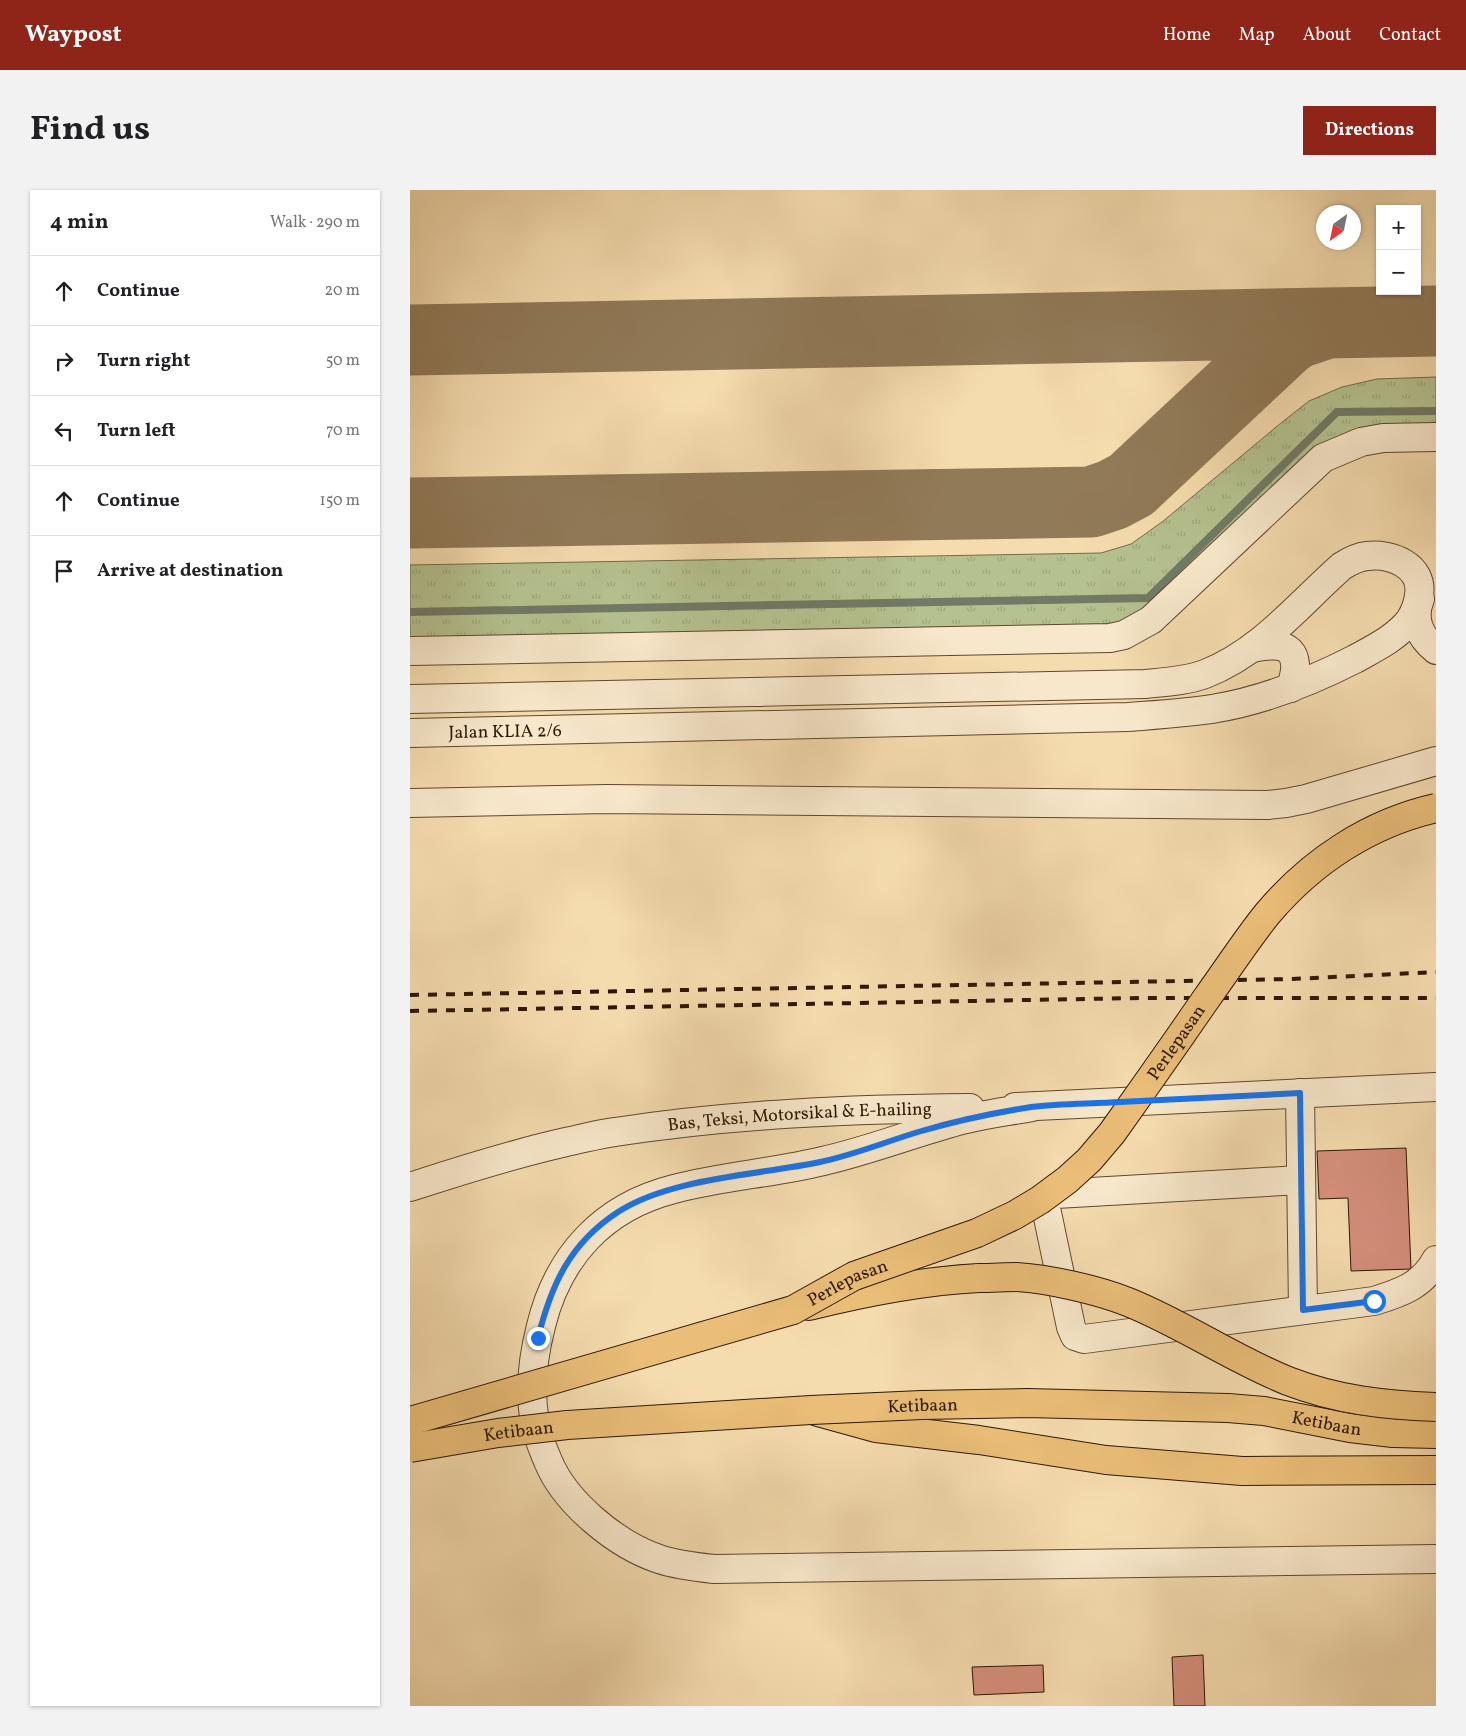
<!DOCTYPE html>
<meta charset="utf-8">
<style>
:root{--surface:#fff;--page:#f2f2f2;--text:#202124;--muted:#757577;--line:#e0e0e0;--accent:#8f2418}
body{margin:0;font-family:Vollkorn,serif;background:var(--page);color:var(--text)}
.controls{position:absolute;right:15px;top:15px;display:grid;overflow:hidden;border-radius:0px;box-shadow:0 1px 4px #0004}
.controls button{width:45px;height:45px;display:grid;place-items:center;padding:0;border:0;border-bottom:1px solid var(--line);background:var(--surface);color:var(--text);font:25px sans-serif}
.compass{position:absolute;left:906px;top:15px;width:45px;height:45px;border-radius:50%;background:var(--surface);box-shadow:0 1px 4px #0004;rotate:213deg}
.stop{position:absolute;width:15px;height:15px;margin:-11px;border:4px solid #1a73e8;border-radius:50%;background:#fff}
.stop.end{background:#1a73e8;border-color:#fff;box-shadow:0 1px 5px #0008}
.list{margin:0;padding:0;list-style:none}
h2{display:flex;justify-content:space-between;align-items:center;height:65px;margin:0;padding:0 20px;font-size:21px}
h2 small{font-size:16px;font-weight:400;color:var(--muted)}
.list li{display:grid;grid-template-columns:32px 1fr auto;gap:15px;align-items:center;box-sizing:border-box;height:70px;padding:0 20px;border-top:1px solid var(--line)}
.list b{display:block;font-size:19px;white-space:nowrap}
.list em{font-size:16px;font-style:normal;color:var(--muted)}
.icon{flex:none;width:28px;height:28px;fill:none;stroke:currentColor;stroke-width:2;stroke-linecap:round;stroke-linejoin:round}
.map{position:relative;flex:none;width:1026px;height:1516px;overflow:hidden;border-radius:0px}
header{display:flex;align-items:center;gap:30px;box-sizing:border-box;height:70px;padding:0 25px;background:var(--accent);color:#fff}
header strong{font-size:24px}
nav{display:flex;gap:28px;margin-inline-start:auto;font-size:18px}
.intro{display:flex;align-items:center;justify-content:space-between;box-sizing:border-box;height:120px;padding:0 30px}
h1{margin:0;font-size:35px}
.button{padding:12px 22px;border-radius:0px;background:var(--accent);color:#fff;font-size:18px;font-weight:700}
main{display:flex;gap:30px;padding:0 30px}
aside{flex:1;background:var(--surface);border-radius:0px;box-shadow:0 1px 4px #0004}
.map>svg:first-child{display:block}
.grass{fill:url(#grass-tufts);stroke:#716c48}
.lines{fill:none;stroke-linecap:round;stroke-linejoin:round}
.stream{stroke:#707a66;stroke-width:8}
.taxiway{stroke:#917a58;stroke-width:71}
.building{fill:#d58f7c;stroke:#2d1700}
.minor-casing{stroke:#5f482c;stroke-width:30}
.major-casing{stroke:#2d1700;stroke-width:30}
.minor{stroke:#f8e8cb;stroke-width:28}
.major{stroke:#eabe78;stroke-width:28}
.rail{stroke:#2d1700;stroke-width:4;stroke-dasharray:9 9;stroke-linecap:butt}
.major-bridge-casing{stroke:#2d1700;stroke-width:30;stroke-linecap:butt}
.major-bridge{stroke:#eabe78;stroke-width:28}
.route{stroke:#1a73e8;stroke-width:6}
.labels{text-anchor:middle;stroke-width:4;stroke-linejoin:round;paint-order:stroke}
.street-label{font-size:18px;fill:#2d1700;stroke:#f8e8cb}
</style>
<header>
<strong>Waypost</strong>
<nav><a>Home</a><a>Map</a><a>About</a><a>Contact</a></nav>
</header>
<div class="intro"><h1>Find us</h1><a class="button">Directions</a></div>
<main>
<aside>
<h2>4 min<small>Walk · 290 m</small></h2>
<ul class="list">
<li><svg class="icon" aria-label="ahead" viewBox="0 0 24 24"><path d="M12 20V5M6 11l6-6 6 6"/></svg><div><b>Continue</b></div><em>20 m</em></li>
<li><svg class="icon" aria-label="right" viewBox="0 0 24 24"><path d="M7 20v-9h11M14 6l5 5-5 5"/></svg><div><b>Turn right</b></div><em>50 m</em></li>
<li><svg class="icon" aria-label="left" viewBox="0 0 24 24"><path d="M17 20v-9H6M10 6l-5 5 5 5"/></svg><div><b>Turn left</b></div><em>70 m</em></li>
<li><svg class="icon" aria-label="ahead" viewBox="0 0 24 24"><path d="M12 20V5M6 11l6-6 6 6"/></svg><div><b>Continue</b></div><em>150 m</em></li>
<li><svg class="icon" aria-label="arrive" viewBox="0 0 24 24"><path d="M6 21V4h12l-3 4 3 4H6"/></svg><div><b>Arrive at destination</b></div></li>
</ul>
</aside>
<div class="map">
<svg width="1026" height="1516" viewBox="0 0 1026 1516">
<defs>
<pattern id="grass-tufts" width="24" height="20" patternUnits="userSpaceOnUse" patternTransform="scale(1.25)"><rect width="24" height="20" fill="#b5c290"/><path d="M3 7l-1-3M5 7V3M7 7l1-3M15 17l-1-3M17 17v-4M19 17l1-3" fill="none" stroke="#9ca67a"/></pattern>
</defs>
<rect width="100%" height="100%" fill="#f5dcaf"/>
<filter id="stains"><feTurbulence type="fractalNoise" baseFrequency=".004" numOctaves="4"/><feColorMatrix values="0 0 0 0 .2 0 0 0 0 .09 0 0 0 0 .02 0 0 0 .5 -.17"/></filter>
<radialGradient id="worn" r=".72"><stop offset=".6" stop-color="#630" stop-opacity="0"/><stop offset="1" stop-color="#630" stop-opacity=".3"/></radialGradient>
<path class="grass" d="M1026 187V236L973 238 716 434 0 450V375L691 363 721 354 752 332 871 233 899 211 932 197 967 189Z"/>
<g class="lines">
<path class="stream" d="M0 422 738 408 927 222 1026 221"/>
<path class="taxiway" d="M0 150 1026 131
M0 323 681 312 702 305 721 295 876 150 887 143 917 133"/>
</g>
<path class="building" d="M996 958 1001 1079 941 1081 938 1008 909 1009 907 961Z
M793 1465 795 1516H764L762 1467Z
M633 1475 634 1502 564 1505 562 1477Z"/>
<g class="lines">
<g class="minor-casing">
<g id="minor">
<path d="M1010 409C1001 430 1010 447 1026 460"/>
<path d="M842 458C858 455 883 450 885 474 886 481 883 490 881 498"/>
<path d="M0 461 700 448 714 445 741 430 913 268 951 252 973 248 1026 247"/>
<path d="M0 509 735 494C755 492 776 491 795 484 851 462 889 414 932 376 940 371 948 367 957 366 981 363 1014 376 1009 405 1008 414 1005 422 1000 430 986 448 965 458 945 469 900 492 852 511 802 519 774 523 746 525 718 527L0 543"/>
<path d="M0 613 197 609 858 615 876 613 896 609 1026 571"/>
<path d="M890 903 893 1120"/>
<path d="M605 917 1026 897"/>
<path d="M622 917C595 922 567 925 541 933 498 945 457 961 413 971 364 983 313 986 264 999 193 1017 148 1066 131 1136 123 1167 119 1201 125 1232 127 1246 133 1259 138 1271 155 1313 207 1355 249 1369 267 1375 285 1377 304 1379L1026 1369"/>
<path d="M890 990 646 1004 637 1009 636 1018 661 1137 665 1146 674 1149 964 1111C990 1103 1012 1096 1026 1070"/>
<path id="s1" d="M0 997C52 980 103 964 156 952 172 949 188 944 205 942 322 924 441 919 560 918"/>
</g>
</g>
<g class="major-casing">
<g id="major">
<path d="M399 1116C455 1102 511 1091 569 1088"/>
<path id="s2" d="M818 1218 854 1221 940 1238 983 1243 1026 1244"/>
<path d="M408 1222 466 1238 569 1250 696 1270 832 1281 1026 1280"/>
</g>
</g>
<use href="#minor" class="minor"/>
<use href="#major" class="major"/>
<path class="rail" d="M0 805 882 789 1026 782
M0 821 729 808H1026"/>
<g class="major-bridge-casing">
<g id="major-bridge">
<path d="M569 1088C582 1088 595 1087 607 1087 639 1089 688 1100 718 1112 773 1134 823 1169 878 1191 927 1210 974 1215 1026 1217"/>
<path id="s3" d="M0 1231 383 1120 444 1086 567 1043 605 1025 630 1010 657 990 679 970 702 943C734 898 765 854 796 809 817 780 836 750 858 723 902 671 960 633 1026 618"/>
<path id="s4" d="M0 1258 88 1243 157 1235 401 1220 512 1215 617 1213 818 1218"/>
</g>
</g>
<use href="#major-bridge" class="major-bridge"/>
</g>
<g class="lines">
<path class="route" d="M128 1148C141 1095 160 1053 208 1022 260 988 348 985 410 972 444 965 475 952 508 942 545 931 583 923 621 917 650 913 681 914 710 912 770 909 830 906 890 903L893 1120 964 1111"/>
</g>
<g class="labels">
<g class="street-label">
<text transform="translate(95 541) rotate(-1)" y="6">Jalan KLIA 2/6</text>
<text dy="6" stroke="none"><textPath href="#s3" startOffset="880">Perlepasan</textPath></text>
<text dy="6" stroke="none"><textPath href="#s1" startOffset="398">Bas, Teksi, Motorsikal &amp; E-hailing</textPath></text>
<text dy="6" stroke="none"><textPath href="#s3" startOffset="460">Perlepasan</textPath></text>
<text dy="6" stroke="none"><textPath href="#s4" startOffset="515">Ketibaan</textPath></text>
<text dy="6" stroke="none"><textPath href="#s2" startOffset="100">Ketibaan</textPath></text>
<text dy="6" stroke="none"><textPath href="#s4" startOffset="110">Ketibaan</textPath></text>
</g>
</g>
<rect width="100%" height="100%" filter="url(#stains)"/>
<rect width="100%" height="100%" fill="url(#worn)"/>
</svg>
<div class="controls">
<button>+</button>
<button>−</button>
</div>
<svg class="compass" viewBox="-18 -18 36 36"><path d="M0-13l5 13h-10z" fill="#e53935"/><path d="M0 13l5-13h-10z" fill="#757577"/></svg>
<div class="stop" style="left:964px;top:1111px"></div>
<div class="stop end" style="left:128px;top:1148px"></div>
</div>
</main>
